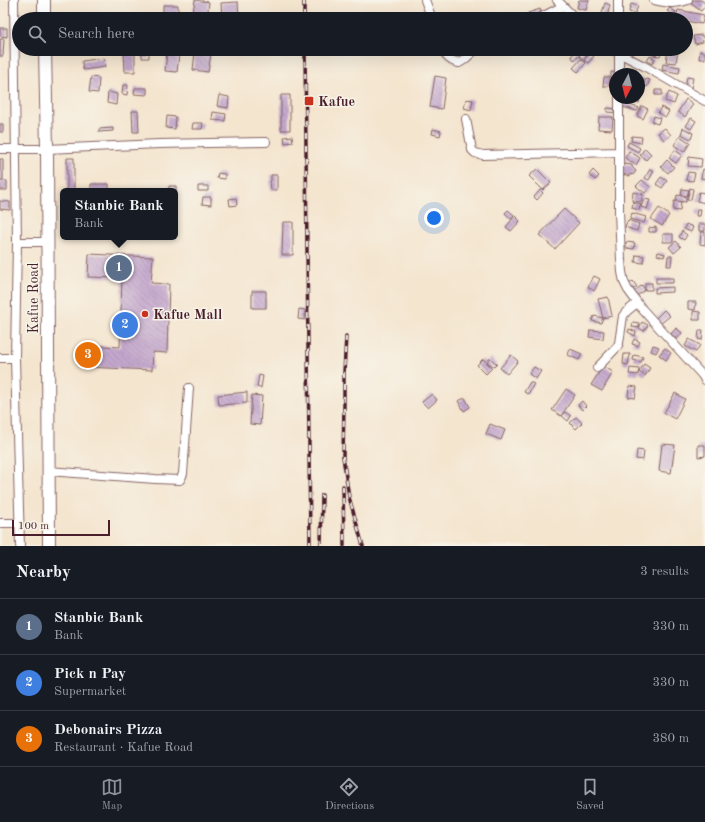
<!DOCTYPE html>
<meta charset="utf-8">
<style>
:root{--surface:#171b24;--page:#242831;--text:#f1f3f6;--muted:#9ea1a6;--line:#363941;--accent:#8c9099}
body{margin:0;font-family:"Old Standard TT",serif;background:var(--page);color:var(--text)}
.compass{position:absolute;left:609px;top:68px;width:36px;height:36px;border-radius:50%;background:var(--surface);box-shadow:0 4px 16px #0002;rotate:187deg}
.scale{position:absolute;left:12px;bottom:10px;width:98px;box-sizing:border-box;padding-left:4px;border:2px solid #4a1f2b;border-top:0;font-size:11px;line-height:14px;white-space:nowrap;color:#4a1f2b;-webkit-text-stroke:3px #f7f3e8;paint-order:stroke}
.you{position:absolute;left:434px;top:218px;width:14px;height:14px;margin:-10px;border:3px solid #fff;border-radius:50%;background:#1a73e8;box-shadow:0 0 0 6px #1a73e833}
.badge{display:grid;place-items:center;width:26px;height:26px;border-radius:50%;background:var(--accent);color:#fff;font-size:13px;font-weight:700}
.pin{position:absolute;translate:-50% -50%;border:2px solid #fff;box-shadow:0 1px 4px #0006}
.popup{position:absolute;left:60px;top:188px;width:118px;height:52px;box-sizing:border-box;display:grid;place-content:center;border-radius:6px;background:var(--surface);filter:drop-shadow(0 1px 3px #0005);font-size:13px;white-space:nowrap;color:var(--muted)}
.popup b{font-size:15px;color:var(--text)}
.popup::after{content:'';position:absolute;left:50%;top:100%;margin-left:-8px;border:8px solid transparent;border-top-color:var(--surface)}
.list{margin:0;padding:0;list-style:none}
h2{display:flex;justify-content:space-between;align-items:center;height:52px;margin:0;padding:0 16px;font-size:17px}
h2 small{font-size:13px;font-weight:400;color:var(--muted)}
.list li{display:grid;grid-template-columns:26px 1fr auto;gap:12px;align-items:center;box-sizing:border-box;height:56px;padding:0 16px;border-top:1px solid var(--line)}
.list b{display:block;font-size:15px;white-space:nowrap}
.list p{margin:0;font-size:13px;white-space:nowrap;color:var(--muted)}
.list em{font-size:13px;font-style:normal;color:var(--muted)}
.icon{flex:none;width:22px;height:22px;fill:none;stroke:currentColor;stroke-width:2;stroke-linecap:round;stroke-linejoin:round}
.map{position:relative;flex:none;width:705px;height:546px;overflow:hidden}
.search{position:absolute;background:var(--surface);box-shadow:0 4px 16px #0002;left:12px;right:12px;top:12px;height:44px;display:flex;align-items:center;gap:10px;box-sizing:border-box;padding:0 14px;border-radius:22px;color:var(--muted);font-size:15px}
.sheet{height:220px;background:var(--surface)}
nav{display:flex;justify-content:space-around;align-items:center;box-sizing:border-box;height:56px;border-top:1px solid var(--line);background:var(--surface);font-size:11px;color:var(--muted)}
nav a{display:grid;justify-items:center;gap:2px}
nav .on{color:var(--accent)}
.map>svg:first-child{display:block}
.building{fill:url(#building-back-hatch)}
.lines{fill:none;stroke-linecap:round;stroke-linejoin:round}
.minor-casing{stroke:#866464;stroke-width:10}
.highway-casing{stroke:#866464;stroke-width:14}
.minor{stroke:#fff;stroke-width:8}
.highway{stroke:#fff;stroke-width:12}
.rail-casing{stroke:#4a1f2b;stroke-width:3.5}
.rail{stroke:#f7f3e8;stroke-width:2;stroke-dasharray:6;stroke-linecap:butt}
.poi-dot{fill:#c8321e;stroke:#f7f3e8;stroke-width:1.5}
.labels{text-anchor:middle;stroke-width:3;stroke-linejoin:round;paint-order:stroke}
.poi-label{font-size:14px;font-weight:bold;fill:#4a1f2b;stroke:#f7f3e8;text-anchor:start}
.street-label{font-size:14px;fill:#4a1f2b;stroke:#f7f3e8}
</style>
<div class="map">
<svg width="705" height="546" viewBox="0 0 705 546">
<defs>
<pattern id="building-back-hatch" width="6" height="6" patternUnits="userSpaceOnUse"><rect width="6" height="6" fill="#c4a8ce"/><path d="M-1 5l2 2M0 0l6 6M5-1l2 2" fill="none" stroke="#a188a7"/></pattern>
</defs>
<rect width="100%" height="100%" fill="#f7f3e8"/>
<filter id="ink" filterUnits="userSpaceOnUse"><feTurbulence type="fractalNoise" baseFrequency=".025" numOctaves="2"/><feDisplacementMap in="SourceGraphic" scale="8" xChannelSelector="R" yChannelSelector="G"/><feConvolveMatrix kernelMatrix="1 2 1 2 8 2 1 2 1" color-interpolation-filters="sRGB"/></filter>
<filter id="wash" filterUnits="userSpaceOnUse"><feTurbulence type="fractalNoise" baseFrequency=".012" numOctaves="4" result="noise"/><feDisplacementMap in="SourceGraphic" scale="16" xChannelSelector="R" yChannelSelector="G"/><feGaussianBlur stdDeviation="0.9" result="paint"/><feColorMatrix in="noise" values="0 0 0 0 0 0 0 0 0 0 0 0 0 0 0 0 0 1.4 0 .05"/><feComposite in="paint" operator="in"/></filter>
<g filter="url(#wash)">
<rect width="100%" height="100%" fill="#f4e5cf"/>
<g id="blocks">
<path class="building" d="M195 0 209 2 207 19H192Z
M579 0H589L586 10 577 8Z
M692 0H701L705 3V6L701 11 690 3Z
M238 2 239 19H222L221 3Z
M605 3 610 5 607 17 601 16Z
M631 4 638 6 635 14 629 12Z
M163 5H178V18H163Z
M670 8 676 12 673 15 667 11Z
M540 9 542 15 530 19 528 13Z
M678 10 704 15 702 24 686 21V19H676Z
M0 28H7V37L0 36Z
M702 35 703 42 695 44 693 36Z
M0 39H4L3 56H0Z
M586 49 589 52 583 59 579 56Z
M653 49H662L660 56 652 55Z
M668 49 678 50 676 63 666 62Z
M135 50V72H125L124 51Z
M149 51V58H142V52Z
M577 51 580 55 574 60 571 56Z
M700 51 705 52V59H699Z
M195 52 211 54 208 72 193 70Z
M167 53 179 55 177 72 165 71Z
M590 53 594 56 588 63 584 60Z
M650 56 655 59 652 64 647 61Z
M104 58 105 67 83 70 82 61Z
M581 59 586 63 578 72 573 68Z
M663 64 680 67 679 73 662 70Z
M611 72H616L615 74V79H611Z
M435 76 446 78 442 109 430 107Z
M91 77 99 78 98 93 89 92Z
M604 77H610L609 86H603Z
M639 77 644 79 641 88 639 87Z
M687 77 693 78 691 88 685 87Z
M646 79 650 80 647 87 643 86Z
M123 85H128L127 95 122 94Z
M135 88H147V95L134 94Z
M655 90H662V95H655Z
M108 92 117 94 116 105 107 103Z
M669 92 677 96 674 104 665 101Z
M219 95 229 97 228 108 217 106Z
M281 95H290V130H281Z
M629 98 640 100 639 103 629 100Z
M466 99 473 100 471 110 464 108Z
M686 99 693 104 685 117 678 112Z
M624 103 639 108 637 111 623 107Z
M642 106 648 109 643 119 637 116Z
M661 107 669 111 666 117 658 113Z
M607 108 617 109V113L607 112Z
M132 111H138L139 132H133Z
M213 112 226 114 225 121 212 120Z
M167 116 176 117 175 129 166 128Z
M654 116 660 118 658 124 652 122Z
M599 117H613L612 130 598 129Z
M691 118 696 121 691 129 686 126Z
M193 123H203L202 129H192Z
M0 124H3V132H0Z
M113 128V131L99 132V129Z
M665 128 671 135 664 140 658 133Z
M683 128 693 133 691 139 681 134Z
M433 129 441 131 440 136 432 134Z
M292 136 293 142 285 143 284 137Z
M632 136 642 137 641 143 631 141Z
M680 136 690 143 684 152 674 145Z
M629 142 640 148 638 152 627 146Z
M645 148 651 154 646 160 640 155Z
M675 150 682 155 676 163 669 158Z
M629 151 640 158 636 165 625 158Z
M689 157 702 159 701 167 688 166Z
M67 158H74V191H67Z
M0 159H3V180H0Z
M667 160 674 167 668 173 661 167Z
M624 164 632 165V167L636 171 633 175 630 174V176L622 174Z
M537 169 551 183 543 190 529 176Z
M650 169 654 171 649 180 645 178Z
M703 169 705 170V179L701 178Z
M593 170 599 176 595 180 589 175Z
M688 172 695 173 693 181 686 180Z
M218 173 225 174V179L217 178Z
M271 175H277V190H271L270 181H271Z
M661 177 667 181 662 188 656 184Z
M642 180 650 187 645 193 636 186Z
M0 181H7V190H0Z
M91 184H109V191H91Z
M169 186H176V191H169Z
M198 186H208V191H198Z
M690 188 693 189 691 200H687Z
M682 189 689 190 687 196 681 195Z
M540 190 543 193 537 200 534 197Z
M633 192 643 194 641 202 632 201Z
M699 192 705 193V203L697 201Z
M677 195 686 197V202L676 201Z
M203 197H211V205L202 204Z
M236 198 237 205 230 206 229 199Z
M644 199 650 200 647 209 641 207Z
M0 201 10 202V210L0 209Z
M674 201 681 202 680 211 673 210Z
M633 202 641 204 639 210 632 208Z
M659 208 669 215 662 226 651 219Z
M564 209 579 223 555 249 539 235Z
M697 209H701L700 216H696Z
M508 210 514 215 511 219 505 213Z
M632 213 646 217 644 223 630 219Z
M515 216 520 221 511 231 506 227Z
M628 220 639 224 637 231 625 227Z
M283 222H293V255H282Z
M686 224 693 227 691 232 684 229Z
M699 224H705V231H699Z
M656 227V232H649V228Z
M682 231 687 235 684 240 679 237Z
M701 232H705V245L700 244Z
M663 234H673V242H663Z
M676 241 681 247 674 253 669 247Z
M626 242 635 243 634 249 626 248Z
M658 252 665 254 664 257 657 255Z
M89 254 153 257 151 283 169 284 167 353 153 352 152 370 85 367V345L120 347 122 278 88 277Z
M636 255 644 256 643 263 635 262Z
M668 256H672L671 266H667Z
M594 276 600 279 594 291 588 287Z
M656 278H673V283H656Z
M633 281 637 287 632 290 629 284Z
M645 283H652V290H645Z
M642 285 645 290 637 296 634 292Z
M673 287V292L655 293V288Z
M252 291H266V308H252Z
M608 297 612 316 603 318 598 299Z
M688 302H696L695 310 688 309Z
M299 309 305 310V320L298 319Z
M664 310 670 316 660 324 655 319Z
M693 311 700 312V320H693Z
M594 316 603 318 601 323 592 321Z
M633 322 639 323V328L632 327Z
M642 322 648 325 644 331 639 328Z
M676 328 682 333 677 339 671 334Z
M629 329 636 332 635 336 628 332Z
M590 330 604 331 603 339 589 337Z
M699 330H703L702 340 698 339Z
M634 339 640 342 638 346 632 344Z
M689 339 700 345 696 352 685 346Z
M653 345 659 347 656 353 651 351Z
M665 348 671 353 666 360 659 355Z
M570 349 582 354 579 360 568 355Z
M624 354H630L628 365 623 364Z
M511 355 518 361 507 374 500 368Z
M634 355 643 357 641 362 633 360Z
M490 358 497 364 494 367 487 362Z
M483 359 492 368 486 374 477 365Z
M644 364 650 368 645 376 639 372Z
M603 366 613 372 602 391 591 385Z
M534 367 541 371 536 379 529 374Z
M630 368 639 369 638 375 629 374Z
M259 375 263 376 261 388 257 387Z
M530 382 534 384 528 394 524 392Z
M629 386 637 387 635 398 628 397Z
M566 389 575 395 561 416 552 410Z
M247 392V403L219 405 218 395Z
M675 393 685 399 675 419 664 413Z
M432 394 437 400 428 408 422 402Z
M252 395 262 396 260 425 250 424Z
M465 398 470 407 464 411 458 401Z
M582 401 586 406 582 410 578 405Z
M565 412 571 416 568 421 562 416Z
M576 417 582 423 576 429 570 423Z
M490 424 505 430 501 440 486 434Z
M662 444 675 445 671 473 659 471Z
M698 445H705V456L698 457Z
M637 450 644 451 643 460 636 459Z"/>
</g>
</g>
<g filter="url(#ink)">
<use href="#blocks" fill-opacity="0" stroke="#866464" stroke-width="1"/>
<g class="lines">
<g class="minor-casing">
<path id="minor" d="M14 0 17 242 15 358 20 546
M425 0 432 19
M557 0 576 19
M618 0V19
M654 0C667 3 675 5 688 0
M538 19 563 6
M443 49C446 57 450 61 459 63L464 60 476 49
M611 49 644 66 705 101
M619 50V74
M619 98V211L621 260 622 272 624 282 628 290 642 309 702 375 705 380
M466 119 472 150 475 153 483 155 619 152
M0 149H47L159 144 266 142
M17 242H47
M0 358H15
M597 368 617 347 619 343 623 316 626 312 637 303
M48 471 155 479 180 480 183 474 189 388
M0 523H19"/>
</g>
<g class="highway-casing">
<path id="highway" d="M44 0V19
M45 49 47 149 49 546"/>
</g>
<use href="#minor" class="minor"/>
<use href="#highway" class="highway"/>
<g class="rail-casing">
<path id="rail" d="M304 0V19
M305 49 310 546
M346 336 344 372V405L343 457 349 497 363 546
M343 486 344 546
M321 546 322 495"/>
</g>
<use href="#rail" class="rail"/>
</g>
</g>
<g class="poi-dot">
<rect x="304" y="96" width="10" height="10" rx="2"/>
<circle cx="145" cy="314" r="4"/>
</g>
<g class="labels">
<g class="poi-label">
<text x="318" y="106">Kafue</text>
<text x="153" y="319">Kafue Mall</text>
</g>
<g class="street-label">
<text transform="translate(33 298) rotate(-90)" y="5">Kafue Road</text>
</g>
</g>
</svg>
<svg class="compass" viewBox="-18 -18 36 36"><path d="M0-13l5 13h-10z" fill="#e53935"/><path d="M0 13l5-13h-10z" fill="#9ea1a6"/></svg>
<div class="scale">100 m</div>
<div class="you"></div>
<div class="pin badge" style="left:119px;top:268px;background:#5c6f8a">1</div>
<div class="popup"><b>Stanbic Bank</b>Bank</div>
<div class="pin badge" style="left:125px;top:325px;background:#3f7fe0">2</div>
<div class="pin badge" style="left:88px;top:355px;background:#e8710a">3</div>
<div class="search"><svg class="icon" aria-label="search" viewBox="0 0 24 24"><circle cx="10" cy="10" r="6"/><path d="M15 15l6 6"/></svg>Search here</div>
</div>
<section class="sheet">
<h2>Nearby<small>3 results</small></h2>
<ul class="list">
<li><span class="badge" style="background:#5c6f8a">1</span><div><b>Stanbic Bank</b><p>Bank</p></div><em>330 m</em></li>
<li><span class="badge" style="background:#3f7fe0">2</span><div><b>Pick n Pay</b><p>Supermarket</p></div><em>330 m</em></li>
<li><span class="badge" style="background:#e8710a">3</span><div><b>Debonairs Pizza</b><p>Restaurant · Kafue Road</p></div><em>380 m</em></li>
</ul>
</section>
<nav>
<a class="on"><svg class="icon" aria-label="map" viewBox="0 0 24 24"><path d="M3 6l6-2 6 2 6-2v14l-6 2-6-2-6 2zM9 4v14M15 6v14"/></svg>Map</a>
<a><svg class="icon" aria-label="directions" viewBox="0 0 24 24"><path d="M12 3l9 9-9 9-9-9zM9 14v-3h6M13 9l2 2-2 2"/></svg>Directions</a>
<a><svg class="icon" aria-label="saved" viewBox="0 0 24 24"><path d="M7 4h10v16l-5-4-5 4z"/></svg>Saved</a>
</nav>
